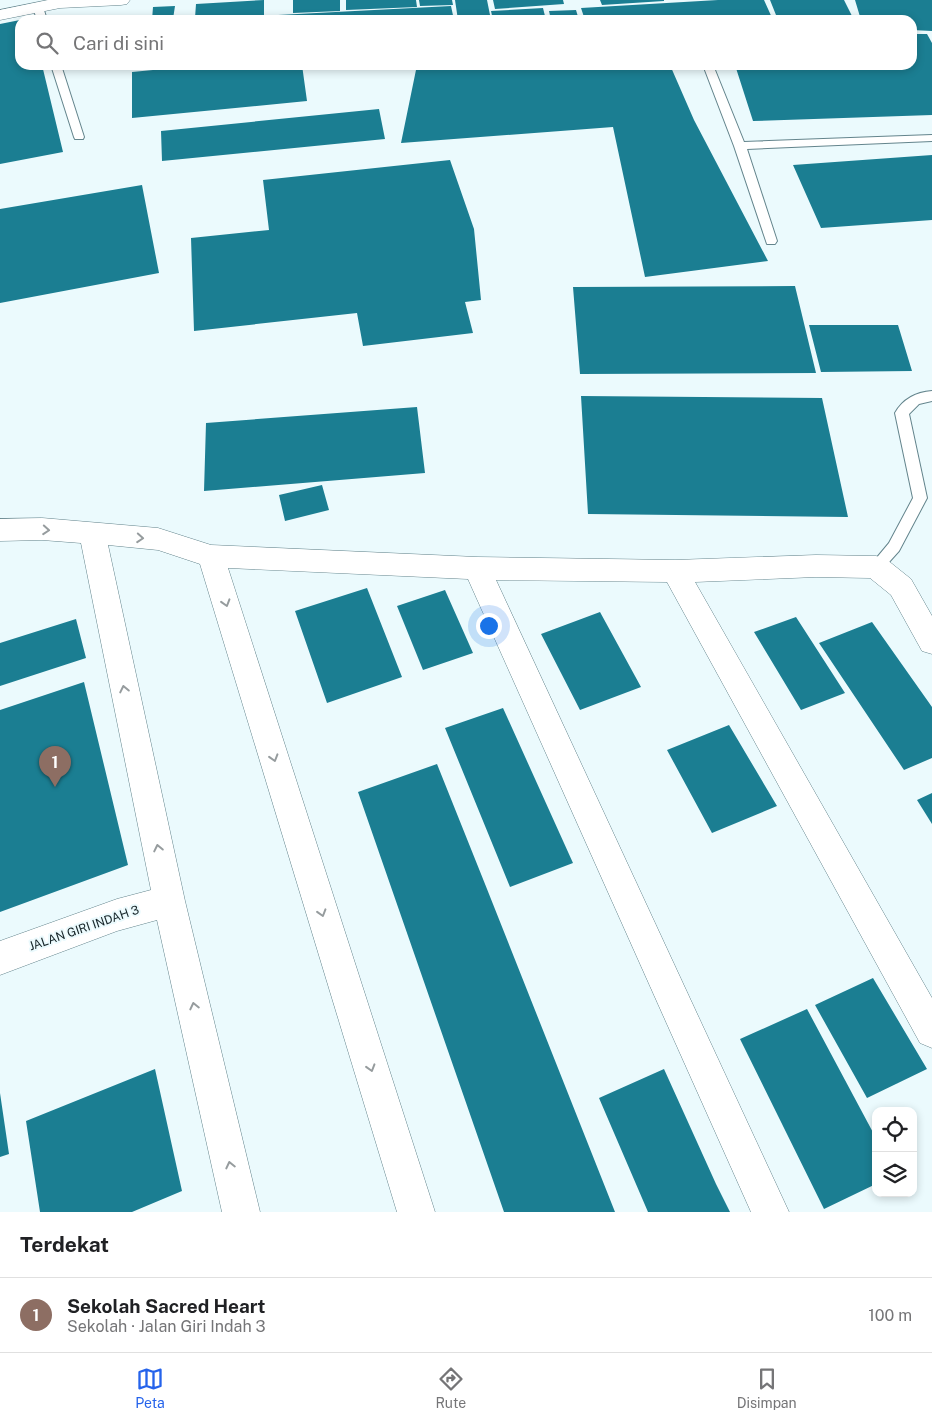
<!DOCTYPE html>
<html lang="id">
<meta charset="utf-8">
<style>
:root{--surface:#fff;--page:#f2f2f2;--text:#202124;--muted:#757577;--line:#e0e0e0;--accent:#2563eb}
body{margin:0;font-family:"Public Sans",sans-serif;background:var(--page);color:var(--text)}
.controls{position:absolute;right:15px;bottom:15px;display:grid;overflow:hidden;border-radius:10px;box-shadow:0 2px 8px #0003}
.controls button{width:45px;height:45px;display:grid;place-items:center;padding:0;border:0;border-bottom:1px solid var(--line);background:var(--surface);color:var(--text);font:25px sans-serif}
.you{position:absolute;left:488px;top:625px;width:18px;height:18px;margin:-12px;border:4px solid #fff;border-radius:50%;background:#1a73e8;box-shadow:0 0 0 8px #1a73e833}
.badge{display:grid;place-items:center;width:32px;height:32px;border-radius:50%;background:var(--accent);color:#fff;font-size:16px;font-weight:700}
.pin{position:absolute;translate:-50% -41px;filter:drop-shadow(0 1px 2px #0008)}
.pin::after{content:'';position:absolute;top:26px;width:18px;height:15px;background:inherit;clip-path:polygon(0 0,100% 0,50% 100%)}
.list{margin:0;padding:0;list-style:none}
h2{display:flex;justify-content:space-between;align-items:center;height:65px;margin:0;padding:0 20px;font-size:21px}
h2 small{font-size:16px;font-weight:400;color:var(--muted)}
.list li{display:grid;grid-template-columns:32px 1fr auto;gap:15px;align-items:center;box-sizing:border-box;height:75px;padding:0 20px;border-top:1px solid var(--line)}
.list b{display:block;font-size:19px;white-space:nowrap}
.list p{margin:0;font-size:16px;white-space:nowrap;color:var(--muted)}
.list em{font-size:16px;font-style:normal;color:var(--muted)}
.icon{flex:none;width:28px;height:28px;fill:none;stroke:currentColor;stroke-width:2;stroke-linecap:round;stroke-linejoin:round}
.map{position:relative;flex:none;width:932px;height:1212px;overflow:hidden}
.search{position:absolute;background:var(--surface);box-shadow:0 2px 8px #0003;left:15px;right:15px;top:15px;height:55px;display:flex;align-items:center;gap:12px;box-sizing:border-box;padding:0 18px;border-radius:15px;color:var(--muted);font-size:19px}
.sheet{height:140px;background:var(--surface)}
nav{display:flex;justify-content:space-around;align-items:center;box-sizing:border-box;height:70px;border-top:1px solid var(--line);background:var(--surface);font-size:14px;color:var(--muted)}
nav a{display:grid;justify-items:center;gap:2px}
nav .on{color:var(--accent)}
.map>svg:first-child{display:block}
.building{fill:#1b7e92}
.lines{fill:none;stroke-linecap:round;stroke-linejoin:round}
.service-casing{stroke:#63848c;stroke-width:2}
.minor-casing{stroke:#63848c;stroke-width:1}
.service{fill:#fff;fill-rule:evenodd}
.minor{fill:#fff;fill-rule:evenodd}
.oneway{stroke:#969c9e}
.labels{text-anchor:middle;stroke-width:4;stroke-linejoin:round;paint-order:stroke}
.street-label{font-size:12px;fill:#152327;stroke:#ebfafd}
</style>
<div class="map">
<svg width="932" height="1212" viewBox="0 0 932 1212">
<rect width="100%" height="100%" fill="#ebfafd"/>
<path class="building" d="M264 0V15L195 18 196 4Z
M293 0H340V11L293 13Z
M346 0H416L417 7 346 10Z
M419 0H452L453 5 420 6Z
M455 0H487L491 20H458Z
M493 0H563L564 4 495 9Z
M600 0H664V1L602 5Z
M718 0H764L773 20H585L581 8Z
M770 0H844L854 20H778Z
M855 0H932V31L912 30V20H861Z
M175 6 173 19 152 20 153 7Z
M451 6 454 20H218V18Z
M543 8 546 20H493L491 11Z
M576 10 579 20H551L549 11Z
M20 20V65H42L63 152 0 164V24Z
M912 34H927L932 43V115L753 121 735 65H912Z
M205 65H302L307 101 132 118V72Z
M417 65H670L694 120 768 261 645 277 613 127 401 143Z
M379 109 385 139 162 161 161 131Z
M932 155V220L821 228 793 165Z
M450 160 474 229 481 300 465 302 473 333 363 346 357 313 194 331 191 238 269 230 263 180Z
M142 185 159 273 0 303V209Z
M795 286 816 373 580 374 573 287Z
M809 325H898L912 371 821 372Z
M581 396 822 398 848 517 588 514Z
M417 407 425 473 204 491 206 423Z
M322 485 329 510 285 521 279 495Z
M367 588 402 677 327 703 295 611Z
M445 590 473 653 423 670 397 606Z
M600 612 641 687 580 710 541 634Z
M796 617 845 693 801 710 754 632Z
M76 619 86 658 0 686V643Z
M872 622 932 707V758L904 770 819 643Z
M84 682 128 865 0 912V710Z
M503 708 573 863 510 887 445 728Z
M729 725 777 806 712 833 667 750Z
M437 764 487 889 615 1212H504L358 792Z
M932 793V824L917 800Z
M873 978 927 1069 867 1098 815 1005Z
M807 1009 876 1138V1184L824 1209 740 1039Z
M155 1069 182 1191 132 1212H40L26 1121Z
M664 1069 716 1184 730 1212H648L599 1098Z
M0 1093 9 1154 0 1157Z"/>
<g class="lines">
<g class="service-casing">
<path id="service" d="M38 4 43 7 47 20H37L33 7Z
M51 65H61L84 137 83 139H75L74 137Z
M703 65H713L744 142 932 135V141L747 149 777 241 775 244H767L734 146Z
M932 391V401L919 404 909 414 927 498 899 551 881 571 876 573 871 571 869 567 889 543 913 498 895 413C903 399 916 392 932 391Z"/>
</g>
<g class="minor-casing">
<path id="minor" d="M48 0H130L127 4 121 5 60 8 0 20V10Z
M42 518 158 528 211 545 477 557 675 560 816 555 876 556 886 559 911 579 932 616V654L922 651 891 595 870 578 816 577 695 582 932 998V1048L920 1043 667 582 496 580 789 1212H751L468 579 228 568 435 1212H397L200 564 158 550 108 545 185 901 260 1212H222L157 920 117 931 0 975V941L117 899 151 890 81 543 42 540 0 541V519Z"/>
</g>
<use href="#service" class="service"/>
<use href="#minor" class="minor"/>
</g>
<defs><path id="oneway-chevron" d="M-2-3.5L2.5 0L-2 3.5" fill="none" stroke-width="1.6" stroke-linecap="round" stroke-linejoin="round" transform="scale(1.25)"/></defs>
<g class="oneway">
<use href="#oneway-chevron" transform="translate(46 530) rotate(4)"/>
<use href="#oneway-chevron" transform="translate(140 538) rotate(4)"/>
<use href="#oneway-chevron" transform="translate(226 603) rotate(73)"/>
<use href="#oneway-chevron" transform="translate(124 689) rotate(-102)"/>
<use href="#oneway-chevron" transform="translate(274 758) rotate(73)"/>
<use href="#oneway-chevron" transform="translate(158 848) rotate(-102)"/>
<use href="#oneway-chevron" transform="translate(322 913) rotate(73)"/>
<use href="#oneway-chevron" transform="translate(194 1006) rotate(-103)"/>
<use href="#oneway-chevron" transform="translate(371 1068) rotate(73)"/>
<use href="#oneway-chevron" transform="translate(230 1165) rotate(-103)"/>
</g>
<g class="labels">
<g class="street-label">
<text transform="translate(84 928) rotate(-19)" y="4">JALAN GIRI INDAH 3</text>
</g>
</g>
</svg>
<div class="controls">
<button><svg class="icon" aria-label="locate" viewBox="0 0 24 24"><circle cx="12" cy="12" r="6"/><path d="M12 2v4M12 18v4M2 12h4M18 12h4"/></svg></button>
<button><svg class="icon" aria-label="layers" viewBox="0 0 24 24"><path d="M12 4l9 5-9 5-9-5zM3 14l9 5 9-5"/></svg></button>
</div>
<div class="you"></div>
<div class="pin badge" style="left:55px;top:787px;background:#8d6e63">1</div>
<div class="search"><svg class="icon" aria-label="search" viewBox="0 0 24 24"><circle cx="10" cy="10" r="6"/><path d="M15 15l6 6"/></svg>Cari di sini</div>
</div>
<section class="sheet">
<h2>Terdekat<small></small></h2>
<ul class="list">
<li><span class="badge" style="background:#8d6e63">1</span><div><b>Sekolah Sacred Heart</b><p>Sekolah · Jalan Giri Indah 3</p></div><em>100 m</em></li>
</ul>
</section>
<nav>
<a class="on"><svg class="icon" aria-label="map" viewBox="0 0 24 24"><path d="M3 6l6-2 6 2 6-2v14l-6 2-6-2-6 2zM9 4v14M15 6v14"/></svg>Peta</a>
<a><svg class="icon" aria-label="directions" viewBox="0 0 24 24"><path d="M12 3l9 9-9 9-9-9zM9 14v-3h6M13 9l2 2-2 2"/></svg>Rute</a>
<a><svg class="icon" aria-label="saved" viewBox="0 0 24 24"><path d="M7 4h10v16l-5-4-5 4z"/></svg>Disimpan</a>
</nav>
